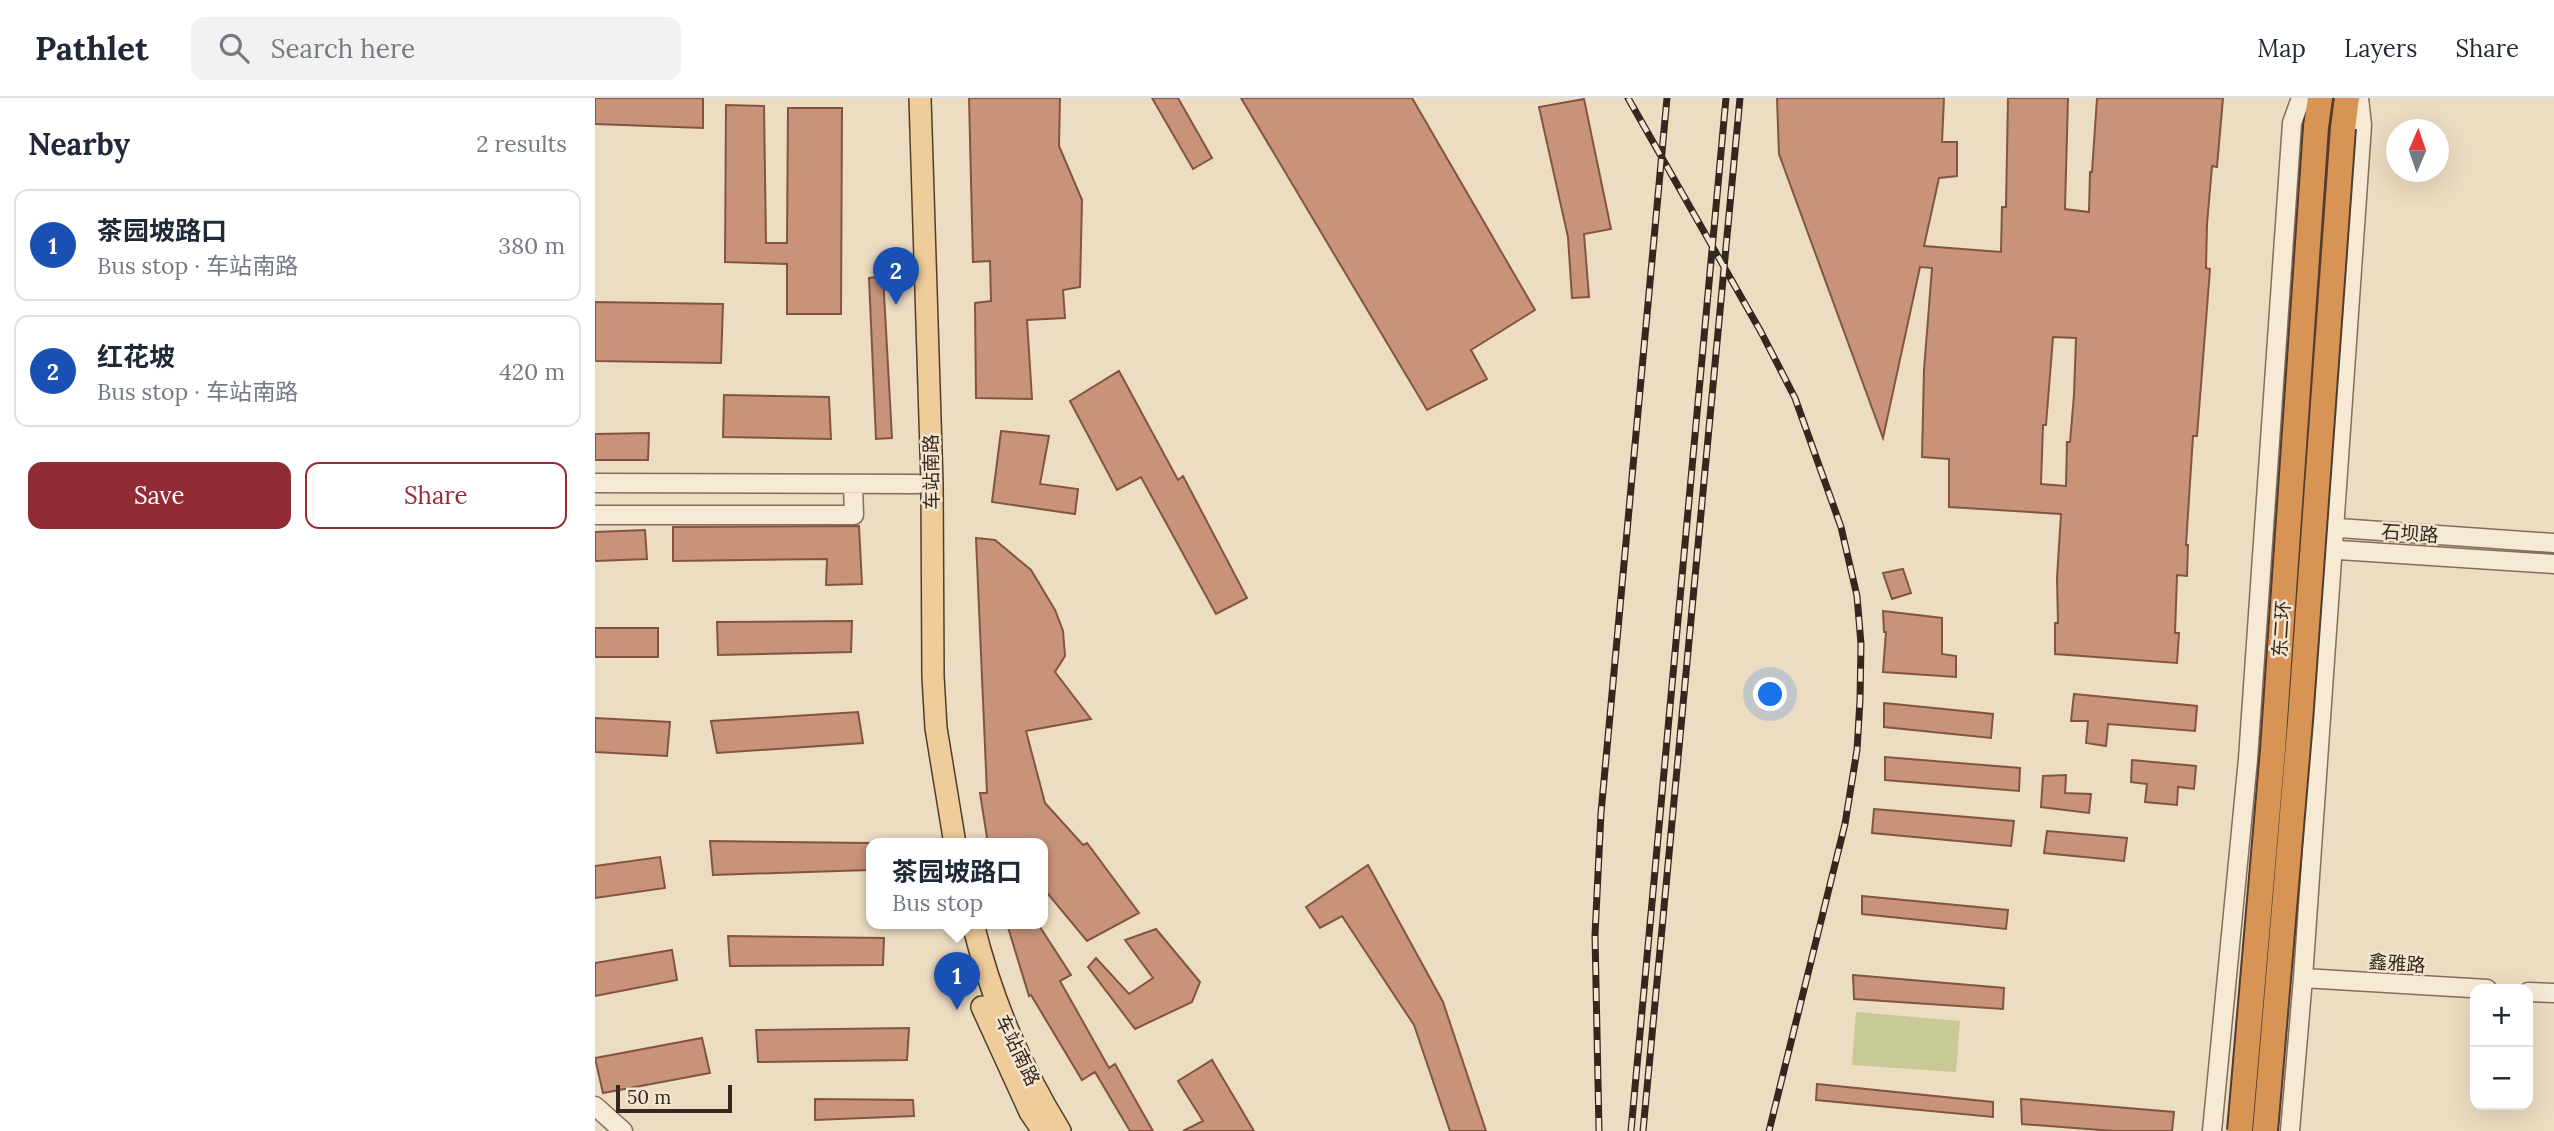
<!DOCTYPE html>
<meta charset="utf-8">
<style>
:root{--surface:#fff;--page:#f2f2f3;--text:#1f2937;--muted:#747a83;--line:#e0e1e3;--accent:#912c35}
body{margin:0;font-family:Lora,"Noto Sans SC",serif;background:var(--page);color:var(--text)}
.controls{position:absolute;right:21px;bottom:21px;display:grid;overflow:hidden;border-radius:14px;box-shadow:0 7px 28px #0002}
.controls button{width:63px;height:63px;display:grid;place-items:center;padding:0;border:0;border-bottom:2px solid var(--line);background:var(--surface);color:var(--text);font:35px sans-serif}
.compass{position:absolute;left:1791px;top:21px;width:63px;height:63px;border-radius:50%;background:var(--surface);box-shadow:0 7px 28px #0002;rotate:2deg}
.scale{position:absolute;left:21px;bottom:18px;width:116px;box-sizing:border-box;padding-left:7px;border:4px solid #35271d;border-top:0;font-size:19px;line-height:24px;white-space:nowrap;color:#35271d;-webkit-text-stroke:5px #f3e6d0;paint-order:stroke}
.you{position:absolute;left:1176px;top:597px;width:24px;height:24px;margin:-18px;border:5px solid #fff;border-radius:50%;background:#1a73e8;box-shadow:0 0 0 10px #1a73e833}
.badge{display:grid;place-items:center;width:46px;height:46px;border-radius:50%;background:var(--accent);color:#fff;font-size:23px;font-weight:700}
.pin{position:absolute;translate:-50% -58px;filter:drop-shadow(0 2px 4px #0008)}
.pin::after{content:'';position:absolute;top:37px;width:24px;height:21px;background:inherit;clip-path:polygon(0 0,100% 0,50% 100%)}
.popup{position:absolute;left:271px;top:740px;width:182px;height:91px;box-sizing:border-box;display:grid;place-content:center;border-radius:14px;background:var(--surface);filter:drop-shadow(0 2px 5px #0005);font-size:23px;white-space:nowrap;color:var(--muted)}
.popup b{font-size:26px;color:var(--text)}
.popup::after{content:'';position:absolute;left:50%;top:100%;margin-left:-14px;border:14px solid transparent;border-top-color:var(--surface)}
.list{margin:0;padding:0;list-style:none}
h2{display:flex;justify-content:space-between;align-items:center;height:91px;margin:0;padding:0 28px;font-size:30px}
h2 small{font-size:23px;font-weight:400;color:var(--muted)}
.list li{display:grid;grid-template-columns:46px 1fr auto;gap:21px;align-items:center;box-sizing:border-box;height:112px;margin:0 14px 14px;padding:0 14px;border:2px solid var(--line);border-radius:14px}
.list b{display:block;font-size:26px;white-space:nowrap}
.list p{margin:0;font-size:23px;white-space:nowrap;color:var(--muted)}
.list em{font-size:23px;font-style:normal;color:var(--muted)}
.actions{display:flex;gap:14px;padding:21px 28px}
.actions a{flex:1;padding:16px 0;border:2px solid var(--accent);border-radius:14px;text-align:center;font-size:24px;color:var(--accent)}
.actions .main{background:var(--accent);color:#fff}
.icon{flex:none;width:38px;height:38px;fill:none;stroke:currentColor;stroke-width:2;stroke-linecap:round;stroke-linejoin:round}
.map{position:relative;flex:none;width:1959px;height:1033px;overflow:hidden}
header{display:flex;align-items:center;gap:42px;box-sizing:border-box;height:98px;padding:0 35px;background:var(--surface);border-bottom:2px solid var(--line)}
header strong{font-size:33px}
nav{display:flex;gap:38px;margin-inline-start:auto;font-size:24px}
.search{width:490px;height:63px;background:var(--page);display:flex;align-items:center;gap:18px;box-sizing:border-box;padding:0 24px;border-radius:14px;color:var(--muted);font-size:26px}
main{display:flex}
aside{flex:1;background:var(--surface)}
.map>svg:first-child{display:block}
.green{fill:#c7c996}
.building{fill:#c89379;stroke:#825541;stroke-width:2;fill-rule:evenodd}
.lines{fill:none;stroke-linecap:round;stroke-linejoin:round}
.minor-casing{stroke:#846d5a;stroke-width:21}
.major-casing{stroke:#523c2e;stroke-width:24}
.highway-casing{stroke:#523c2e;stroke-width:28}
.minor{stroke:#f7ead4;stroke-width:18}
.major{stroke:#eecd9a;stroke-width:21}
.highway{stroke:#d89455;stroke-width:24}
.rail-casing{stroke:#35271d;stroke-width:7}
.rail{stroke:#f3e6d0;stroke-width:4.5;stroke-dasharray:13;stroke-linecap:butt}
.highway-bridge-casing{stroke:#523c2e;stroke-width:28;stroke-linecap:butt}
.highway-bridge{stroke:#d89455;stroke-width:24}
.labels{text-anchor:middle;stroke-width:5;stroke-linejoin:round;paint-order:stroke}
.street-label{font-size:19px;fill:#35271d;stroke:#f3e6d0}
</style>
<header>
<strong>Pathlet</strong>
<div class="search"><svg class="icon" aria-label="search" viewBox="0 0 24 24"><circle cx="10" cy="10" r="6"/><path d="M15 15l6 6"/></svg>Search here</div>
<nav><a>Map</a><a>Layers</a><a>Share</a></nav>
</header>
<main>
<aside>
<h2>Nearby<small>2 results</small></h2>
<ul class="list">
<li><span class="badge" style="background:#1a4fb4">1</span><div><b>茶园坡路口</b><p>Bus stop · 车站南路</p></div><em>380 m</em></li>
<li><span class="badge" style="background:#1a4fb4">2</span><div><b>红花坡</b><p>Bus stop · 车站南路</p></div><em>420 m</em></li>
</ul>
<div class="actions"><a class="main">Save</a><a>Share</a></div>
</aside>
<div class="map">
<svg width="1959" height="1033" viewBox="0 0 1959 1033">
<rect width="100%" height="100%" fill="#ecdcc1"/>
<path class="green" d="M1261 914 1365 923 1361 974 1257 967Z"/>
<path class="building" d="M0 0H108V30L0 26Z
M374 0H465L464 48 487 102 485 189 468 192 470 220 432 222 437 301 381 300 380 205 396 203 395 163 378 164Z
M557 0H583L617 60 598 71Z
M646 0H817L940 212 876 252 892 281 832 312Z
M1182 0H1349L1347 44H1362V78L1344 80 1329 148 1406 154 1407 109H1411L1413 0H1473L1470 111 1494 114 1495 74H1497L1502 0H1628L1622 69 1617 68 1612 126 1611 170 1615 171 1602 338H1598L1591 447H1593L1592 478 1582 477 1580 535H1584L1582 565 1460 556V525H1463L1462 480 1466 416 1354 409V361L1327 359 1329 272 1337 170 1325 169 1288 340 1184 56ZM1458 239 1481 240 1479 297 1475 344H1472L1471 388 1446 386 1448 327H1451Z
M989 1 1016 131 989 136 994 199 977 200 973 139 944 9Z
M131 7 169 8 171 145H192L193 10H247L246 216H192V166L130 164Z
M288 178 297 340 281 341 274 180Z
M0 204 128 206 126 265 0 263Z
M524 273 583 382 588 378 652 500 621 516 546 379 522 392 475 303Z
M129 297 234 299 236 341 128 339Z
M406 333 454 338 445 386 483 391 480 416 397 404Z
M54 335 53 362H0V336Z
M264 428 267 486 231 487 232 461 78 463V429Z
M50 432 52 461 0 463V434Z
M381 440 400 442 436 472 460 512 468 533 470 558 460 574 496 621 431 633 450 705 488 747 492 745 544 815 492 843 448 790V746H393L385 695H392Z
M1308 471 1316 495 1297 501 1288 475Z
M1288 513 1347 520V556L1361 558V579L1288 574 1291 534H1289Z
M257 523 256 554 123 557 122 524Z
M0 530H63V559H0Z
M1479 596 1602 608 1600 633 1513 626 1511 648 1491 645 1493 623H1476Z
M1289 605 1398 616 1396 640 1289 629Z
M263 614 268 645 122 655 116 623Z
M0 620 75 624 72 658 0 654Z
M1290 659 1425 670 1424 693 1290 682Z
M1537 662 1601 668 1599 691 1583 689 1582 707 1550 704 1552 686 1536 684Z
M1471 677 1470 695 1496 696 1494 715 1446 709 1448 678Z
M1279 711 1419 723 1416 748 1277 735Z
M1452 733 1532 740 1529 763 1449 755Z
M115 743 274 745V772L118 777Z
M65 759 70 790 0 800V768Z
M773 767 848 904 891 1033H855L819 927 747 818 725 830 711 809Z
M1267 798 1413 812 1411 831 1267 816Z
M412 826H443L476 877 465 883 514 970 520 966 558 1033H535L500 974 487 982 436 897 434 898Z
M561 831 605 884 597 904 540 931 493 869 501 860 534 896 558 880 530 842Z
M133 838 289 840 288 867 135 868Z
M77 852 82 882 0 898V865Z
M1258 877 1409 890 1408 911 1259 901Z
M314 930 312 962 163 964 161 932Z
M107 940 115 975 8 995 0 960Z
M617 962 659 1033H588L608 1023 583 983Z
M1222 986 1398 1004V1019L1221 1002Z
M220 1001 318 1002 319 1018 220 1022Z
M1426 1001 1579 1014 1577 1033H1519L1427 1026Z"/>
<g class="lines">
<g class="minor-casing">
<path id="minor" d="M0 385 323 386
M0 417H259L258 386
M1729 429 1959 445
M1728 451 1959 466
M1708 880 1892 891
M1933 894 1959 895
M0 1008 28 1033
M1617 1033 1653 661 1697 25 1706 0
M1695 1033 1708 880 1767 27 1764 0"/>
</g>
<g class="major-casing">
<path id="major" d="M325 0 337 385 338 578 341 630 360 746
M378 826C397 902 424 966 465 1033
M387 909 435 1014 448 1033"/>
</g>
<g class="highway-casing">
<path id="highway" d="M1721 29 1725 0
M1748 30 1752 0"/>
</g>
<use href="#minor" class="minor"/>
<use href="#major" class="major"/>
<use href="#highway" class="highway"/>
<g class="rail-casing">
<path id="rail" d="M1033 0 1166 234 1200 300 1246 429 1262 498 1266 546 1265 602 1262 652 1250 726 1174 1033
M1004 1033 1000 837 1006 715 1072 0
M1036 1033 1131 0
M1048 1033 1145 0"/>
</g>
<use href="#rail" class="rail"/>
<g class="highway-bridge-casing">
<path id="highway-bridge" d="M1645 1033 1678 652 1721 29
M1670 1033 1705 623 1748 30"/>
</g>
<use href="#highway-bridge" class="highway-bridge"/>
</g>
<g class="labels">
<g class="street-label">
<text transform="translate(336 374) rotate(-91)" y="7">车站南路</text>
<text transform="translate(1815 435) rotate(4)" y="7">石坝路</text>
<text transform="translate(1686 531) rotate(-86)" y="7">东二环</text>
<text transform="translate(1802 865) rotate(4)" y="7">鑫雅路</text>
<text transform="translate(423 952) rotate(64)" y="7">车站南路</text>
</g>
</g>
</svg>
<div class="controls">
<button>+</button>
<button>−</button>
</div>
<svg class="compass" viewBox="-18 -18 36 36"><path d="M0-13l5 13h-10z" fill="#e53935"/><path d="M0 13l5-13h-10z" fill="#747a83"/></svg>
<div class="scale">50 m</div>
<div class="you"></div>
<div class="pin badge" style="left:362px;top:912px;background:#1a4fb4">1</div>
<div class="popup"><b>茶园坡路口</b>Bus stop</div>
<div class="pin badge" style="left:301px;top:207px;background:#1a4fb4">2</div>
</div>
</main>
